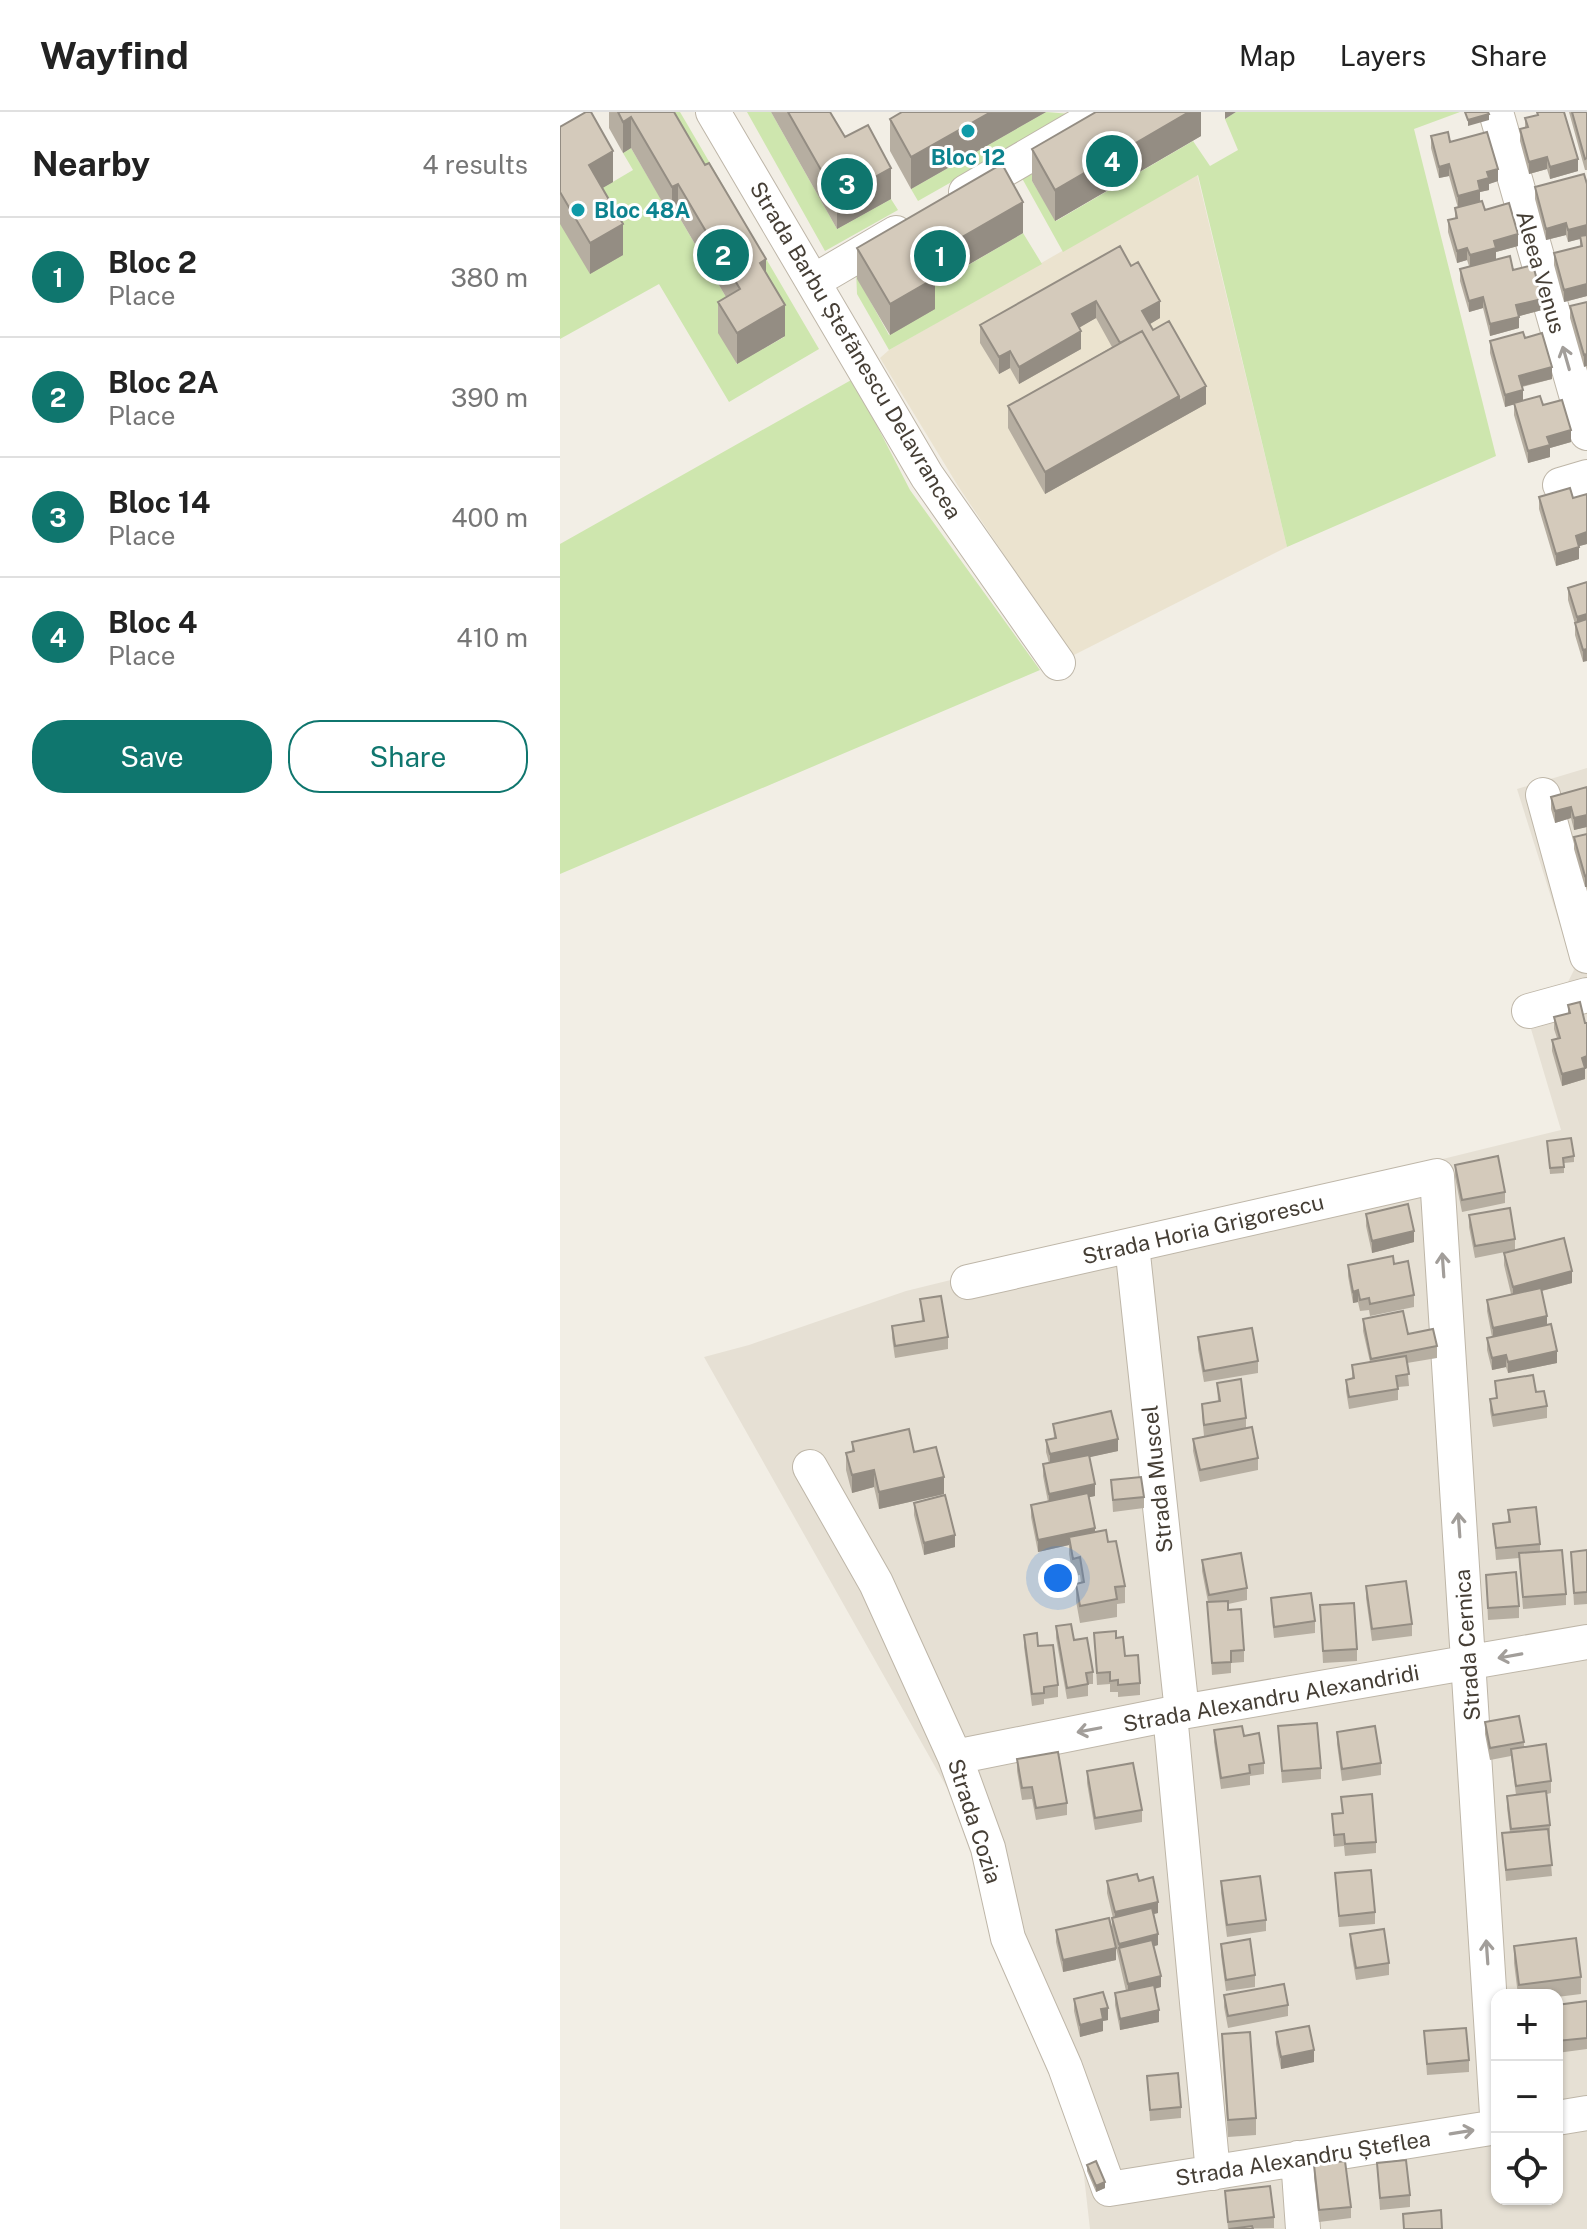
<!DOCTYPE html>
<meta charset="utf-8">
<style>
:root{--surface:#fff;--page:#f6f6f6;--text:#222;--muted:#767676;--line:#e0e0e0;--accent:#0f766e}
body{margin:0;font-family:"Public Sans",sans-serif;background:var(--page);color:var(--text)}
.controls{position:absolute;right:24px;bottom:24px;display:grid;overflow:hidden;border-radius:16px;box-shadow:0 2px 6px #0004}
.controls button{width:72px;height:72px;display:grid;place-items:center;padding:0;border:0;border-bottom:2px solid var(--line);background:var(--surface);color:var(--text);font:40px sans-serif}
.you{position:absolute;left:498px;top:1466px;width:28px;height:28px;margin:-20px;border:6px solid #fff;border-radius:50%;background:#1a73e8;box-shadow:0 0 0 12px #1a73e833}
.badge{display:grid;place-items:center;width:52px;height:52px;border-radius:50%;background:var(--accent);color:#fff;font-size:26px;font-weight:700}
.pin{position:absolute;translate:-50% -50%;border:4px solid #fff;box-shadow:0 2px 8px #0006}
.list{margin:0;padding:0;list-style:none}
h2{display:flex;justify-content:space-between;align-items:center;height:104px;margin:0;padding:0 32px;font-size:34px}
h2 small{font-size:26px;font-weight:400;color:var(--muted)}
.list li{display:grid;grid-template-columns:52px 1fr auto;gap:24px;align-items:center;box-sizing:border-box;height:120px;padding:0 32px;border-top:2px solid var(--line)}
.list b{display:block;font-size:30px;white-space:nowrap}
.list p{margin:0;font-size:26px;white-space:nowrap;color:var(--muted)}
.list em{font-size:26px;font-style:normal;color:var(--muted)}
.actions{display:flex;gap:16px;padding:24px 32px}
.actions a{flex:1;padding:18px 0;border:2px solid var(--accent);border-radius:32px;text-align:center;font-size:28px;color:var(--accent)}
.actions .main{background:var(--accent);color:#fff}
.icon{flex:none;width:44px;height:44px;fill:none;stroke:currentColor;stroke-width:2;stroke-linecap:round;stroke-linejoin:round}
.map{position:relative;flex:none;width:1027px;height:2117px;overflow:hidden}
header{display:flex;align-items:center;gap:48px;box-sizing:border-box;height:112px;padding:0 40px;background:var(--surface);border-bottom:2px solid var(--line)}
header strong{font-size:38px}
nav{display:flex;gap:44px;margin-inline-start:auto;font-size:28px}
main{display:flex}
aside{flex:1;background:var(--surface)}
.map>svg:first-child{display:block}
.residential{fill:#e6e0d4;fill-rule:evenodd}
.education{fill:#ebe3cf}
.green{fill:#cee6ae}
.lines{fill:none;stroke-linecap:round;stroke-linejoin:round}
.minor-casing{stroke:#beb6a8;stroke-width:36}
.minor{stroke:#fff;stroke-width:34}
.wall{fill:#b6aea1}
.shaded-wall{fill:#948d83}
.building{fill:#d4cabb;stroke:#948d83;stroke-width:2}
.oneway{stroke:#a29e9a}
.culture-dot{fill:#0f9aa8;stroke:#fff;stroke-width:3}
.labels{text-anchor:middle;stroke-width:6;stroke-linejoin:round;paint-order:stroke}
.culture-label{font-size:22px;font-weight:bold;fill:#0d838f;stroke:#fff}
.street-label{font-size:22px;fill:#453e35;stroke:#fff}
</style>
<header>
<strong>Wayfind</strong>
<nav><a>Map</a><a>Layers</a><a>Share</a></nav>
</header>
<main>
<aside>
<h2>Nearby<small>4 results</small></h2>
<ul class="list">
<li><span class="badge">1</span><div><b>Bloc 2</b><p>Place</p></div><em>380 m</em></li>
<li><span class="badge">2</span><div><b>Bloc 2A</b><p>Place</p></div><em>390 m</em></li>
<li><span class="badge">3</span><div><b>Bloc 14</b><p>Place</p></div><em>400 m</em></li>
<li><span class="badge">4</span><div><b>Bloc 4</b><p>Place</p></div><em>410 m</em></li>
</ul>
<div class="actions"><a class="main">Save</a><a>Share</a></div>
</aside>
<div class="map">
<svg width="1027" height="2117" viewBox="0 0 1027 2117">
<rect width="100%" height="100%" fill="#f2eee5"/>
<path class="residential" d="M1027 656V2117H530L520 2029 426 1808 408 1713 144 1245 189 1233 346 1179 1001 1018 963 890 1006 874 1014 858 957 677ZM937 1883H997V2087H937Z"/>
<path class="education" d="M637 62 727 435 512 544 398 374 320 246 329 238Z"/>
<path class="green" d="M95 0H120L259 237 169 290 99 172 0 227V111L29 84 73 58 63 41 71 36 112 106 118 103 180 209 176 252 224 225Z
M187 0H211L277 117 331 87 338 98 265 139Z
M486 0 511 2 358 89 351 77Z
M564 0 472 69 496 109 633 29 650 54 678 38 665 7 676 0H900L854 17 936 344 727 435 638 63 503 140 458 59Z
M435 76 298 167 329 223 374 197 364 179 463 121 482 152 329 238 297 182 296 155Z
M293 267 350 378 480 558 0 762V432Z"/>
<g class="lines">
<g class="minor-casing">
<path id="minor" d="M153 0 367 364 498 551
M936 0 1027 321
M0 6 10 0
M406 80 543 0
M254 169 336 121
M1000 373 1027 365
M983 683 1027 844
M969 899 1027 883
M572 1133 622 1600
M408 1170 877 1064 937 2002
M250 1355 316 1471 395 1645 428 1736 448 1826 505 1955 549 2077 937 2015
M610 1602 653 2061
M395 1645 610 1602 1027 1530
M997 2006 1027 2001
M738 2046 743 2117"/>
</g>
<use href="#minor" class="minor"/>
</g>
<path class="wall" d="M49 0H114L206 161 225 224 177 252 158 221V190L166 185 118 103 112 107 71 36 63 41 49 16Z
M211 0H270L285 25 331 87 277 117Z
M486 0 351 77 330 39V7Z
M641 0V24L495 109 472 69V37Z
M977 0 1018 59 990 67 987 57 969 62 960 29V17L965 16V6L977 3Z
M1009 0H1027V62V58H1025Z
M0 15 53 70 42 76 63 143 30 162 0 112Z
M871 24 890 30 938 69 929 72V78L920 80V90L925 98 958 134 936 140V147L953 158 982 198 959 204V216L930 224 923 196 909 200 900 169V157L909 154 907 148 897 151 888 120V108L895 106V96H898L889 64 879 66 871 36Z
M1027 72V184L1004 190 994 153V141L1020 134V127L1008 130 1006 123 986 128 975 87V75Z
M463 121 375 172V197L330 223 297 167V136Z
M560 134 600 206 589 212 646 292 485 382 448 316V294L552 235 536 206 519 215 521 237 459 272 450 256 439 262 420 231V213Z
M1027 190 1024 255 1010 206V194Z
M965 226 992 267 962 275 963 289 983 293 1011 330 990 336V345L968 351 954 303V292L945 295 930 241V229Z
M979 385 1027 432 1019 434V447L996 454 979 397Z
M1027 470 1023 550 1015 523V512L1008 488V476Z
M1027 675V775H1025L1014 737V725L1026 722V715L1014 718 1011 706 995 711 991 697V685Z
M1008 893 1025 911H1027V956L1025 957V967L1002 974 992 939V928L997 926 994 917V905L1008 902Z
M987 1029 1014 1044V1050L1004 1051V1061L990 1062Z
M895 1053 945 1080V1091L902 1100 895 1065Z
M806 1102 854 1130 812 1141 806 1114Z
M909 1103 955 1127V1138L915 1146 909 1115Z
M944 1141 1012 1171 982 1179 987 1213 997 1251 948 1261 946 1255 932 1258 927 1238V1226L932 1225 927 1199V1188L951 1182 944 1153Z
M834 1152 854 1183V1195L810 1204 809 1198 800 1199 798 1190 793 1191 788 1164V1153Z
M360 1187 388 1225V1237L335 1246 332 1226V1214L362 1209Z
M803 1207 848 1222 877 1234V1246L847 1251 849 1274 838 1275V1288L789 1297 786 1279V1268L792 1266V1253L810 1250 803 1219Z
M638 1225 698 1249V1261L644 1270 638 1237Z
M935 1269 976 1280 987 1294V1306L933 1315 930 1299V1287L936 1286Z
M657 1271 686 1306V1317L698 1346V1358L640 1370 633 1339V1327L660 1322 644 1324 642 1303V1292L658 1289Z
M493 1312 558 1339 529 1345 535 1384 529 1385 535 1420 548 1430 565 1474V1491L557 1492V1505L520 1511 516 1489V1472L521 1471 520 1463 513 1464 509 1442V1433L478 1440 471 1405V1393L488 1390 483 1364V1352L489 1351 486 1340V1328L494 1326Z
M292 1330 354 1340 384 1382 319 1397 314 1375 292 1381 286 1358V1341L292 1339Z
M551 1368 584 1385V1396L553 1400Z
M354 1391 395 1435 364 1443 354 1403Z
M948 1398 980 1432V1439L1006 1482V1493L963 1497 959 1446 936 1448 933 1412 948 1410Z
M1027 1438V1492L1014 1493 1011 1440Z
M642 1448 687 1476V1488L668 1492V1498L684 1538V1550L671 1551V1561L652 1563 648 1490 642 1459Z
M926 1463 959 1494V1506L928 1508Z
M806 1474 852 1512V1524L812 1529 806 1486Z
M711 1486 755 1509V1521L714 1526 711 1498Z
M760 1493 797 1537V1549L763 1551Z
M496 1514 514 1528 533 1560V1572H528V1584L507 1587 496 1526Z
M534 1521 556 1526 580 1571V1583L558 1585V1580H550V1572L537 1573Z
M464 1523 478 1534 498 1573V1585L484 1587V1592L472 1594 464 1535Z
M925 1610 964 1630V1635L991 1669V1681L987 1682 990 1713V1725H989L992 1764 946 1769 942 1721H950L947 1696V1684L956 1683 951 1644 930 1648 925 1622Z
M718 1614 761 1656V1667L722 1671Z
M654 1618 684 1624 704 1651V1662L690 1664V1673L661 1677 654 1630Z
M777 1620 821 1651V1663L782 1669 777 1632Z
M457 1647 507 1691V1703L476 1708 472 1687 462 1688 457 1659Z
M527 1659 582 1698V1710L535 1718 527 1671Z
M781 1685 816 1730V1741L785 1744 784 1734 774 1735 772 1702 782 1701Z
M775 1761 815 1800V1812L779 1815Z
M547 1769H579L598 1801 593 1802 598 1833 593 1835 601 1875 595 1877 599 1910 560 1918 555 1893V1881L566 1879 552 1818V1806H553L547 1781Z
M661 1769 706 1808V1819L667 1825 661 1781Z
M496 1818 556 1848 503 1860 496 1830Z
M790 1822 829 1851V1863L796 1868 790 1833Z
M661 1832 695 1863V1875L666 1879 661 1843Z
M954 1834 1021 1865V1882L997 1885V1883H958L954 1851Z
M664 1883 728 1893V1904L668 1916 664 1895Z
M514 1887 548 1908 543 1909V1919L520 1925 514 1899Z
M1027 1889V1937L997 1941V1893Z
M864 1919 909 1948V1960L867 1963Z
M716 1920 754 1950 721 1957 716 1932Z
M662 1922 696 2006V2023L668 2025 662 1939Z
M587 1964 621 1995V2006L590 2009Z
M817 2051 850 2083V2095L820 2098Z
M527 2053 545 2076 536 2080 527 2059Z
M754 2053 791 2095V2106L759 2110 754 2065Z
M665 2079 714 2105V2116L668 2117Z"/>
<path class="shaded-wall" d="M431 0H486L351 77V45Z
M629 0H641V24L495 109V78Z
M665 0H676L665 7Z
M929 2V8L908 14V8Z
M71 5V36L63 41V10Z
M53 39V70L29 84V53Z
M987 45V57L969 62V50Z
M1018 47V59L990 67V55Z
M889 52V64L879 66V55Z
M331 56V87L277 117V86Z
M938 57V69L929 72V78L920 80V90L898 96V84L927 60Z
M118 72V103L112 107V75Z
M463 90V121L375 172V197L330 223V192L364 147Z
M1006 111V123L986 128V117Z
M63 112V143L30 162V131Z
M1027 113V125L1008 130V118Z
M958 122V134L936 140V148L910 155V143L934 129Z
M907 136V148L897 151V139Z
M206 147V178L200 151Z
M1027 172V184L1004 190V178Z
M923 185V196L909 200V189Z
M982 187V198L956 205V193Z
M536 189V206L512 220V202Z
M600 189V206L582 217V199Z
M225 193V224L177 252V221Z
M959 205V216L930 224V212Z
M521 219V237L459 272V255Z
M450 239V256L439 262V245Z
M1027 242V254L1024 255V243Z
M992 255V267L959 275V264Z
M646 274V292L485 382V360L619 284Z
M963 278V290L945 295V283Z
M1011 318V330L990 336V345L968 351V339L987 325Z
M1027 420V432L1016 435V424Z
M1019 435V447L996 454V442Z
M1027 502V514L1017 517V505Z
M1027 537V549L1023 550V538Z
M1011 695V706L995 711V699Z
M1027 703V715L1014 718V706Z
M1027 763V775H1025V764Z
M1027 944V956L1025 957V967L1002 974V962L1022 946Z
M854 1119V1130L812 1141V1129Z
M1012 1159V1171L953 1186V1175Z
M798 1178V1190L793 1191V1180Z
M987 1204V1216L933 1228V1216Z
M997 1239V1251L948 1261V1250Z
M946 1243V1255L932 1258V1246Z
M558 1327V1339L490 1354V1342Z
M314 1358V1375L292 1381V1363Z
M384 1365V1382L319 1397V1380Z
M535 1372V1384L489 1394V1382Z
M535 1416V1428L509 1425V1433L478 1440V1428Z
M395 1423V1435L364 1443V1431Z
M598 1790V1801L555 1811V1800Z
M598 1822V1833L560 1843 559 1836V1843V1832Z
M556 1836V1848L503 1860V1848Z
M601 1864V1875L568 1883V1872Z
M548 1896V1908L543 1909V1919L520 1925V1913L541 1897Z
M599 1898V1910L560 1918V1907Z
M754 1938V1950L721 1957V1945Z
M545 2070V2076L536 2080V2074Z"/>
<path class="building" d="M26 0H31L53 39 29 53 63 112 30 131 0 80V15Z
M58 0H114L145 53 149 51 206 147 200 151 225 193 177 221 158 190 180 177 118 72 112 75 71 5 63 10Z
M228 0H270L285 25 308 13 331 56 277 86Z
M342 0H431L351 45 330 7Z
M536 0H629L495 78 472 37Z
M905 0H928L929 2 908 8Z
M977 0H1004L1018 47 990 55 987 45 969 50 960 17 968 15 965 6 978 3Z
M1012 0H1027V46L1025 47Z
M888 20 890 30 927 20 938 57 927 60 929 66 918 69 920 78 898 84 889 52 879 55 871 24Z
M442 52 463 90 364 147 375 166 330 192 297 136Z
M1024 62 1027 72V113L1008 118 1006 111 986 117 975 75Z
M922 89 925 98 949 91 958 122 934 129 936 136 910 143 907 136 897 139 888 108 897 106 895 96Z
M1027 123V172L1004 178 994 141 1022 134 1020 124Z
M560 134 571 154 578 150 600 189 582 199 593 218 609 209 646 274 619 289V284L582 219 560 231 536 189 512 202 521 219 459 255 450 239 439 245 420 213Z
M950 144 953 158 973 153 982 187 956 193 959 205 930 212 923 185 909 189 900 157Z
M1027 190V242L1024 243 1010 194Z
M582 219 619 284 485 360 448 294Z
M963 220 965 226 982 221 992 255 959 264 963 278 945 283 930 229Z
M980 284 983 293 1002 288 1011 318 987 325 990 333 968 339 954 291Z
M1010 376 1013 386 1027 382V420L1016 424 1019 435 996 442 979 385Z
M1027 470V502L1017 505 1008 476Z
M1027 507V537L1023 538 1015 511Z
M1027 675V703L1014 706 1011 695 995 699 991 685Z
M1027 722V763L1025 764 1014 725Z
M1020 890 1025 911H1027V944L1022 946 1025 956 1002 962 992 928 1000 926 994 905 1010 901 1008 893Z
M1011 1026 1014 1044 1003 1046 1004 1055 990 1056 987 1029Z
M938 1044 945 1080 902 1088 895 1053Z
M848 1092 854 1119 812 1129 806 1102Z
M950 1096 955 1127 915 1134 909 1103Z
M1004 1126 1012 1159 953 1175 944 1141Z
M833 1144 834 1152 848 1149 854 1183 810 1192 809 1186 800 1188 798 1178 793 1180 788 1153Z
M981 1176 987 1204 933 1216 927 1188Z
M381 1184 388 1225 335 1234 332 1214 364 1209 360 1187Z
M843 1199 848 1222 873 1217 877 1234 811 1247 803 1207Z
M991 1212 997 1239 948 1250 946 1243 932 1246 927 1226Z
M692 1216 698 1249 644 1259 638 1225Z
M846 1244 849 1262 836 1264 838 1277 789 1285 786 1268 794 1266 792 1253Z
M973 1263 976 1280 984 1279 987 1294 933 1303 930 1287 937 1286 935 1269Z
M681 1267 686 1306 644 1313 642 1292 660 1289 657 1271Z
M551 1299 558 1327 490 1342 486 1328 496 1326 493 1312Z
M692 1315 698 1346 640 1358 633 1327Z
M349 1317 354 1340 376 1335 384 1365 319 1380 314 1358 292 1363 286 1341 294 1339 292 1330Z
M529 1343 535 1372 489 1382 483 1352Z
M581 1365 584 1385 553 1388 551 1368Z
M528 1381 535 1416 478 1428 471 1393Z
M385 1383 395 1423 364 1431 354 1391Z
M976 1395 980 1432 936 1436 933 1412 950 1410 948 1398Z
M546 1418 548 1430 556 1429 565 1474 555 1475 557 1487 520 1494 516 1472 524 1470 520 1445 513 1447 509 1425Z
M1002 1438 1006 1482 963 1485 959 1441Z
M1027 1438V1480L1014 1481 1011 1440Z
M681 1441 687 1476 649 1483 642 1448Z
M956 1460 959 1494 928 1496 926 1463Z
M846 1469 852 1512 812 1517 806 1474Z
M751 1481 755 1509 714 1515 711 1486Z
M668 1489V1498L681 1497 684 1538 671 1539V1550L652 1551 647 1490Z
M794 1491 797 1537 763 1539 760 1493Z
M511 1512 514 1528 527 1526 533 1560 526 1561 528 1572 507 1576 496 1514Z
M556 1519V1526L563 1525 565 1544 578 1543 580 1571 558 1573V1568L550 1569V1560L537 1561 534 1521Z
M477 1521 478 1534 493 1533 498 1573 484 1575V1581L472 1582 464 1523Z
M959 1604 964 1630 930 1636 925 1610Z
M757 1611 761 1656 722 1659 718 1614Z
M682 1614 684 1624 699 1621 704 1651 689 1653 690 1661 661 1666 654 1618Z
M815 1614 821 1651 782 1657 777 1620Z
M986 1632 991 1669 956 1674 951 1637Z
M498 1640 507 1691 476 1696 472 1675 462 1676 457 1647Z
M573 1651 582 1698 535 1706 527 1659Z
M986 1679 990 1713 951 1717 947 1684Z
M812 1682 816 1730 785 1732 784 1722 774 1723 772 1702 783 1701 781 1685Z
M988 1717 992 1753 946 1758 942 1721Z
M811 1758 815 1800 779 1804 775 1761Z
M577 1762 579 1769 593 1765 598 1790 555 1800 547 1769Z
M700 1764 706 1808 667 1813 661 1769Z
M592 1796 598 1822 559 1832 552 1806Z
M549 1806 556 1836 503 1848 496 1818Z
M824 1817 829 1851 796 1856 790 1822Z
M1016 1826 1021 1865 959 1873 954 1834Z
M690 1827 695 1863 666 1868 661 1832Z
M592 1828 601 1864 568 1872 559 1836Z
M724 1872 728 1893 668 1904 664 1883Z
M594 1873 599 1898 560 1907 555 1881Z
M543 1880 548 1896 541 1897 543 1907 520 1913 514 1887Z
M1027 1889V1926L997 1929V1893Z
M749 1914 754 1938 721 1945 716 1920Z
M906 1916 909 1948 867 1952 864 1919Z
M690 1920 696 2006 668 2008 662 1922Z
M618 1961 621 1995 590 1998 587 1964Z
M846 2048 850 2083 820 2086 817 2051Z
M536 2049 545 2070 536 2074 527 2053Z
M785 2049 791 2095 759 2098 754 2053Z
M710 2074 714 2105 668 2110 665 2079Z
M881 2098 882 2117H844L843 2102Z
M692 2114 693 2117H669Z"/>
<defs><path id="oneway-shaft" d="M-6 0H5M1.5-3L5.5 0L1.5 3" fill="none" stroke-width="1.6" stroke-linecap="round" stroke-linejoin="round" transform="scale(2)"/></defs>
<g class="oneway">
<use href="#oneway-shaft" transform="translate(1006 246) rotate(-106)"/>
<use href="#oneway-shaft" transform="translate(883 1153) rotate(-94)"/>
<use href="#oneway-shaft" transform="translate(899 1413) rotate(-94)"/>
<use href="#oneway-shaft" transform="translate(950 1544) rotate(170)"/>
<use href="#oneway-shaft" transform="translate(529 1618) rotate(169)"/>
<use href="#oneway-shaft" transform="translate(927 1840) rotate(-94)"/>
<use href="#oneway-shaft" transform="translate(902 2020) rotate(-9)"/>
</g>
<g class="culture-dot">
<circle cx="408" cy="19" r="8"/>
<circle cx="18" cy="98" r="8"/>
</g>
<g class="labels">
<g class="culture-label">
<text x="408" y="53">Bloc 12</text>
<text x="34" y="106" text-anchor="start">Bloc 48A</text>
</g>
<g class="street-label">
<text transform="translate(981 160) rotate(74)" y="8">Aleea Venus</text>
<text transform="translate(296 238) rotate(59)" y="8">Strada Barbu Ștefănescu Delavrancea</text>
<text transform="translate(643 1117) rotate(-13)" y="8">Strada Horia Grigorescu</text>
<text transform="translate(597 1367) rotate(-96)" y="8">Strada Muscel</text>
<text transform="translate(907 1533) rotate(-94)" y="8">Strada Cernica</text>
<text transform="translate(711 1586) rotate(-10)" y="8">Strada Alexandru Alexandridi</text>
<text transform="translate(415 1709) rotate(72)" y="8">Strada Cozia</text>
<text transform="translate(743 2046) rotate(-9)" y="8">Strada Alexandru Șteflea</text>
</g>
</g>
</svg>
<div class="controls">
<button>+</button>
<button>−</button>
<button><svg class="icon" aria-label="locate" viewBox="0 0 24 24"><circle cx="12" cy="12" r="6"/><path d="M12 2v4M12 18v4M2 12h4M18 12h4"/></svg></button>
</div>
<div class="you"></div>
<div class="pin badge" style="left:380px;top:144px">1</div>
<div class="pin badge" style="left:163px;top:143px">2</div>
<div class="pin badge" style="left:287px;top:72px">3</div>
<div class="pin badge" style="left:552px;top:49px">4</div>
</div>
</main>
